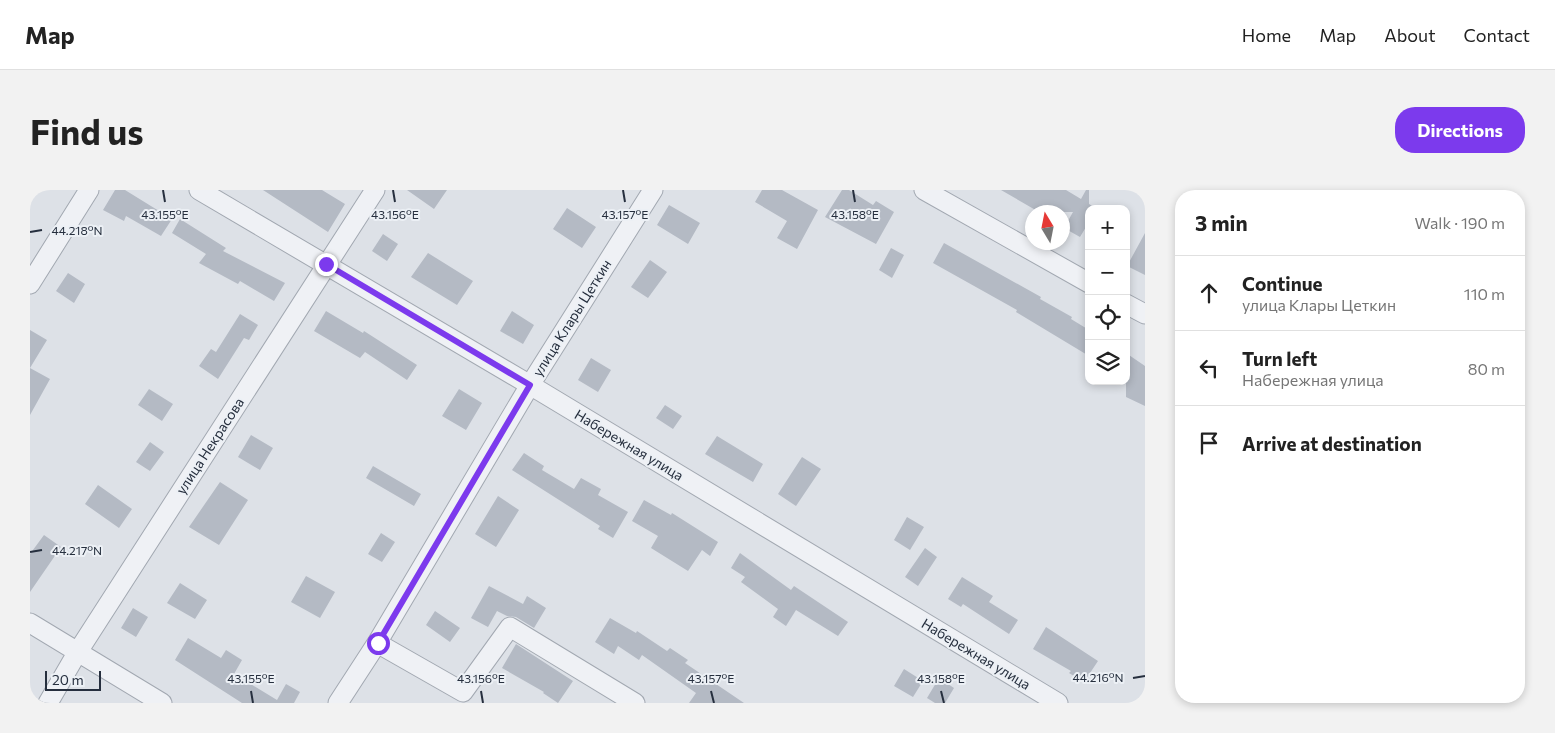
<!DOCTYPE html>
<meta charset="utf-8">
<style>
:root{--surface:#fff;--page:#f2f2f2;--text:#222;--muted:#767676;--line:#e0e0e0;--accent:#7c3aed}
body{margin:0;font-family:Commissioner,sans-serif;background:var(--page);color:var(--text)}
.controls{position:absolute;right:15px;top:15px;display:grid;overflow:hidden;border-radius:10px;box-shadow:0 2px 8px #0003}
.controls button{width:45px;height:45px;display:grid;place-items:center;padding:0;border:0;border-bottom:1px solid var(--line);background:var(--surface);color:var(--text);font:25px sans-serif}
.compass{position:absolute;left:995px;top:15px;width:45px;height:45px;border-radius:50%;background:var(--surface);box-shadow:0 2px 8px #0003;rotate:350deg}
.scale{position:absolute;left:15px;bottom:12px;width:56px;box-sizing:border-box;padding-left:5px;border:2px solid #262f3e;border-top:0;font-size:14px;line-height:18px;white-space:nowrap;color:#262f3e;-webkit-text-stroke:4px #ecf0f5;paint-order:stroke}
.stop{position:absolute;width:15px;height:15px;margin:-11px;border:4px solid #7c3aed;border-radius:50%;background:#fff}
.stop.end{background:#7c3aed;border-color:#fff;box-shadow:0 1px 5px #0008}
.list{margin:0;padding:0;list-style:none}
h2{display:flex;justify-content:space-between;align-items:center;height:65px;margin:0;padding:0 20px;font-size:21px}
h2 small{font-size:16px;font-weight:400;color:var(--muted)}
.list li{display:grid;grid-template-columns:32px 1fr auto;gap:15px;align-items:center;box-sizing:border-box;height:75px;padding:0 20px;border-top:1px solid var(--line)}
.list b{display:block;font-size:19px;white-space:nowrap}
.list p{margin:0;font-size:16px;white-space:nowrap;color:var(--muted)}
.list em{font-size:16px;font-style:normal;color:var(--muted)}
.icon{flex:none;width:28px;height:28px;fill:none;stroke:currentColor;stroke-width:2;stroke-linecap:round;stroke-linejoin:round}
.map{position:relative;flex:none;width:1115px;height:513px;overflow:hidden;border-radius:20px}
header{display:flex;align-items:center;gap:30px;box-sizing:border-box;height:70px;padding:0 25px;background:var(--surface);border-bottom:1px solid var(--line)}
header strong{font-size:24px}
nav{display:flex;gap:28px;margin-inline-start:auto;font-size:18px}
.intro{display:flex;align-items:center;justify-content:space-between;box-sizing:border-box;height:120px;padding:0 30px}
h1{margin:0;font-size:35px}
.button{padding:12px 22px;border-radius:20px;background:var(--accent);color:#fff;font-size:18px;font-weight:700}
main{display:flex;gap:30px;padding:0 30px}
aside{flex:1;background:var(--surface);border-radius:20px;box-shadow:0 2px 8px #0003}
.map>svg:first-child{display:block}
.building{fill:#b4bac4}
.lines{fill:none;stroke-linecap:round;stroke-linejoin:round}
.street-casing{stroke:#a2a8b1;stroke-width:21}
.street{stroke:#eff1f5;stroke-width:19}
.route{stroke:#7c3aed;stroke-width:6}
.ticks{fill:none;stroke:#262f3e;stroke-width:2}
.labels{text-anchor:middle;stroke-width:4;stroke-linejoin:round;paint-order:stroke}
.street-label{font-size:14px;fill:#262f3e;stroke:#ecf0f5}
.ticks-label{font-size:12px;text-anchor:middle;fill:#262f3e;stroke:#ecf0f5;stroke-width:4;stroke-linejoin:round;paint-order:stroke}
</style>
<header>
<strong>Map</strong>
<nav><a>Home</a><a>Map</a><a>About</a><a>Contact</a></nav>
</header>
<div class="intro"><h1>Find us</h1><a class="button">Directions</a></div>
<main>
<div class="map">
<svg width="1115" height="513" viewBox="0 0 1115 513">
<rect width="100%" height="100%" fill="#dde1e7"/>
<path class="building" d="M85 0H95L142 29 131 46 96 26 94 31 73 20Z
M233 0H292L315 14 298 42Z
M377 0H417L404 19Z
M732 0H752L788 20 767 59 747 48 757 31 725 12Z
M812 0H819L843 15 846 11 864 22 846 54 795 27Z
M971 0H1036L1051 9 1056 0H1059V14L1068 19H1059V32L1050 47 1034 38 1043 22H1009Z
M639 15 670 33 658 54 627 35Z
M537 18 566 37 552 58 523 39Z
M150 29 196 58 193 61 255 93 244 111 210 91 208 94 169 73 176 64 142 43Z
M1115 43V85L1097 76Z
M353 44 368 54 357 71 342 61Z
M914 53 1011 107 1010 109 1042 127 1041 129 1059 140V166L986 122 987 120 903 73Z
M861 58 874 65 862 88 849 80Z
M398 63 443 91 427 115 381 87Z
M620 70 637 82 618 108 601 97Z
M38 83 55 94 44 113 26 101Z
M296 121 333 143 334 141 387 175 377 190 335 162 330 168 284 141Z
M482 121 504 135 493 154 470 141Z
M210 124 228 135 219 150 214 148 188 189 169 176 181 159 186 162Z
M0 140 17 150 0 178 20 189 0 225Z
M1096 163 1115 176V216L1096 207Z
M561 168 581 180 568 202 548 190Z
M119 199 143 214 132 231 108 215Z
M429 199 452 213 436 240 412 226Z
M635 215 652 226 643 239 626 228Z
M221 245 243 258 230 280 208 267Z
M687 246 733 274 723 292 675 264Z
M120 252 134 262 120 281 106 272Z
M494 263 514 276 512 280 544 299 551 288 571 299 568 305 598 322 583 348 568 339 570 336 482 280Z
M772 267 791 279 766 316 748 304Z
M343 276 391 304 384 316 336 288Z
M190 292 218 310 189 355 159 337Z
M68 295 102 319 89 338 55 314Z
M468 306 489 320 466 357 445 344Z
M614 310 641 325 642 323 688 352 680 366 672 360 658 381 621 358 628 346 602 331Z
M877 327 894 337 880 360 864 350Z
M351 343 365 352 352 372 338 364Z
M14 345 31 357 0 402V364Z
M895 358 907 367 888 396 875 387Z
M710 363 761 400 764 396 818 432 808 446 766 420 756 436 743 427 748 419 711 392 715 387 701 378Z
M276 386 305 402 290 428 261 412Z
M932 387 963 406 959 412 988 430 979 444 933 414 931 417 918 409Z
M150 393 177 410 165 429 137 413Z
M459 396 493 414 497 406 516 418 504 438 486 427 477 426 467 421 458 437 441 428Z
M103 418 118 427 106 447 91 438Z
M405 421 430 438 420 452 396 435Z
M580 428 606 443 607 441 637 461 640 458 658 470 655 473 714 513H659L666 503 612 465 609 470 588 456 584 464 565 452Z
M1016 437 1068 471 1054 492 1039 483 1041 481 1003 459Z
M158 448 191 468 196 460 212 470 204 484 247 510 256 494 270 502 264 513H212L145 470Z
M486 454 543 491 528 513 513 503 514 502 472 478Z
M874 479 893 491 883 507 864 496Z
M909 488 924 498 915 513H905L897 508Z"/>
<g class="lines">
<g class="street-casing">
<path id="street" d="M169 0 500 195 1028 513
M894 0 1059 93
M0 94 59 0
M1096 114 1115 124
M0 433 132 513
M347 453 433 502 480 437 605 513
M18 513 47 463 345 0
M308 513 347 453 500 195 623 0"/>
</g>
<use href="#street" class="street"/>
</g>
<g class="lines">
<path class="route" d="M296 74 500 195 348 453"/>
</g>
<path class="ticks" d="M133 0 135 12M363 0 365 12M593 0 595 12M823 0 825 12M0 42 12 40M0 362 12 360M1103 488 1115 486M221 501 223 513M451 501 453 513M681 501 684 513M911 501 914 513"/>
<g class="labels">
<g class="street-label">
<text transform="translate(542 128) rotate(-58)" y="5">улица Клары Цеткин</text>
<text transform="translate(599 255) rotate(31)" y="5">Набережная улица</text>
<text transform="translate(180 256) rotate(-57)" y="5">улица Некрасова</text>
<text transform="translate(946 464) rotate(31)" y="5">Набережная улица</text>
</g>
</g>
<g class="ticks-label">
<text x="135" y="29">43.155°E</text>
<text x="365" y="29">43.156°E</text>
<text x="595" y="29">43.157°E</text>
<text x="825" y="29">43.158°E</text>
<text x="47" y="45">44.218°N</text>
<text x="47" y="365">44.217°N</text>
<text x="1068" y="492">44.216°N</text>
<text x="221" y="493">43.155°E</text>
<text x="451" y="493">43.156°E</text>
<text x="681" y="493">43.157°E</text>
<text x="911" y="493">43.158°E</text>
</g>
</svg>
<div class="controls">
<button>+</button>
<button>−</button>
<button><svg class="icon" aria-label="locate" viewBox="0 0 24 24"><circle cx="12" cy="12" r="6"/><path d="M12 2v4M12 18v4M2 12h4M18 12h4"/></svg></button>
<button><svg class="icon" aria-label="layers" viewBox="0 0 24 24"><path d="M12 4l9 5-9 5-9-5zM3 14l9 5 9-5"/></svg></button>
</div>
<svg class="compass" viewBox="-18 -18 36 36"><path d="M0-13l5 13h-10z" fill="#e53935"/><path d="M0 13l5-13h-10z" fill="#767676"/></svg>
<div class="scale">20 m</div>
<div class="stop" style="left:348px;top:453px"></div>
<div class="stop end" style="left:296px;top:74px"></div>
</div>
<aside>
<h2>3 min<small>Walk · 190 m</small></h2>
<ul class="list">
<li><svg class="icon" aria-label="ahead" viewBox="0 0 24 24"><path d="M12 20V5M6 11l6-6 6 6"/></svg><div><b>Continue</b><p>улица Клары Цеткин</p></div><em>110 m</em></li>
<li><svg class="icon" aria-label="left" viewBox="0 0 24 24"><path d="M17 20v-9H6M10 6l-5 5 5 5"/></svg><div><b>Turn left</b><p>Набережная улица</p></div><em>80 m</em></li>
<li><svg class="icon" aria-label="arrive" viewBox="0 0 24 24"><path d="M6 21V4h12l-3 4 3 4H6"/></svg><div><b>Arrive at destination</b></div></li>
</ul>
</aside>
</main>
